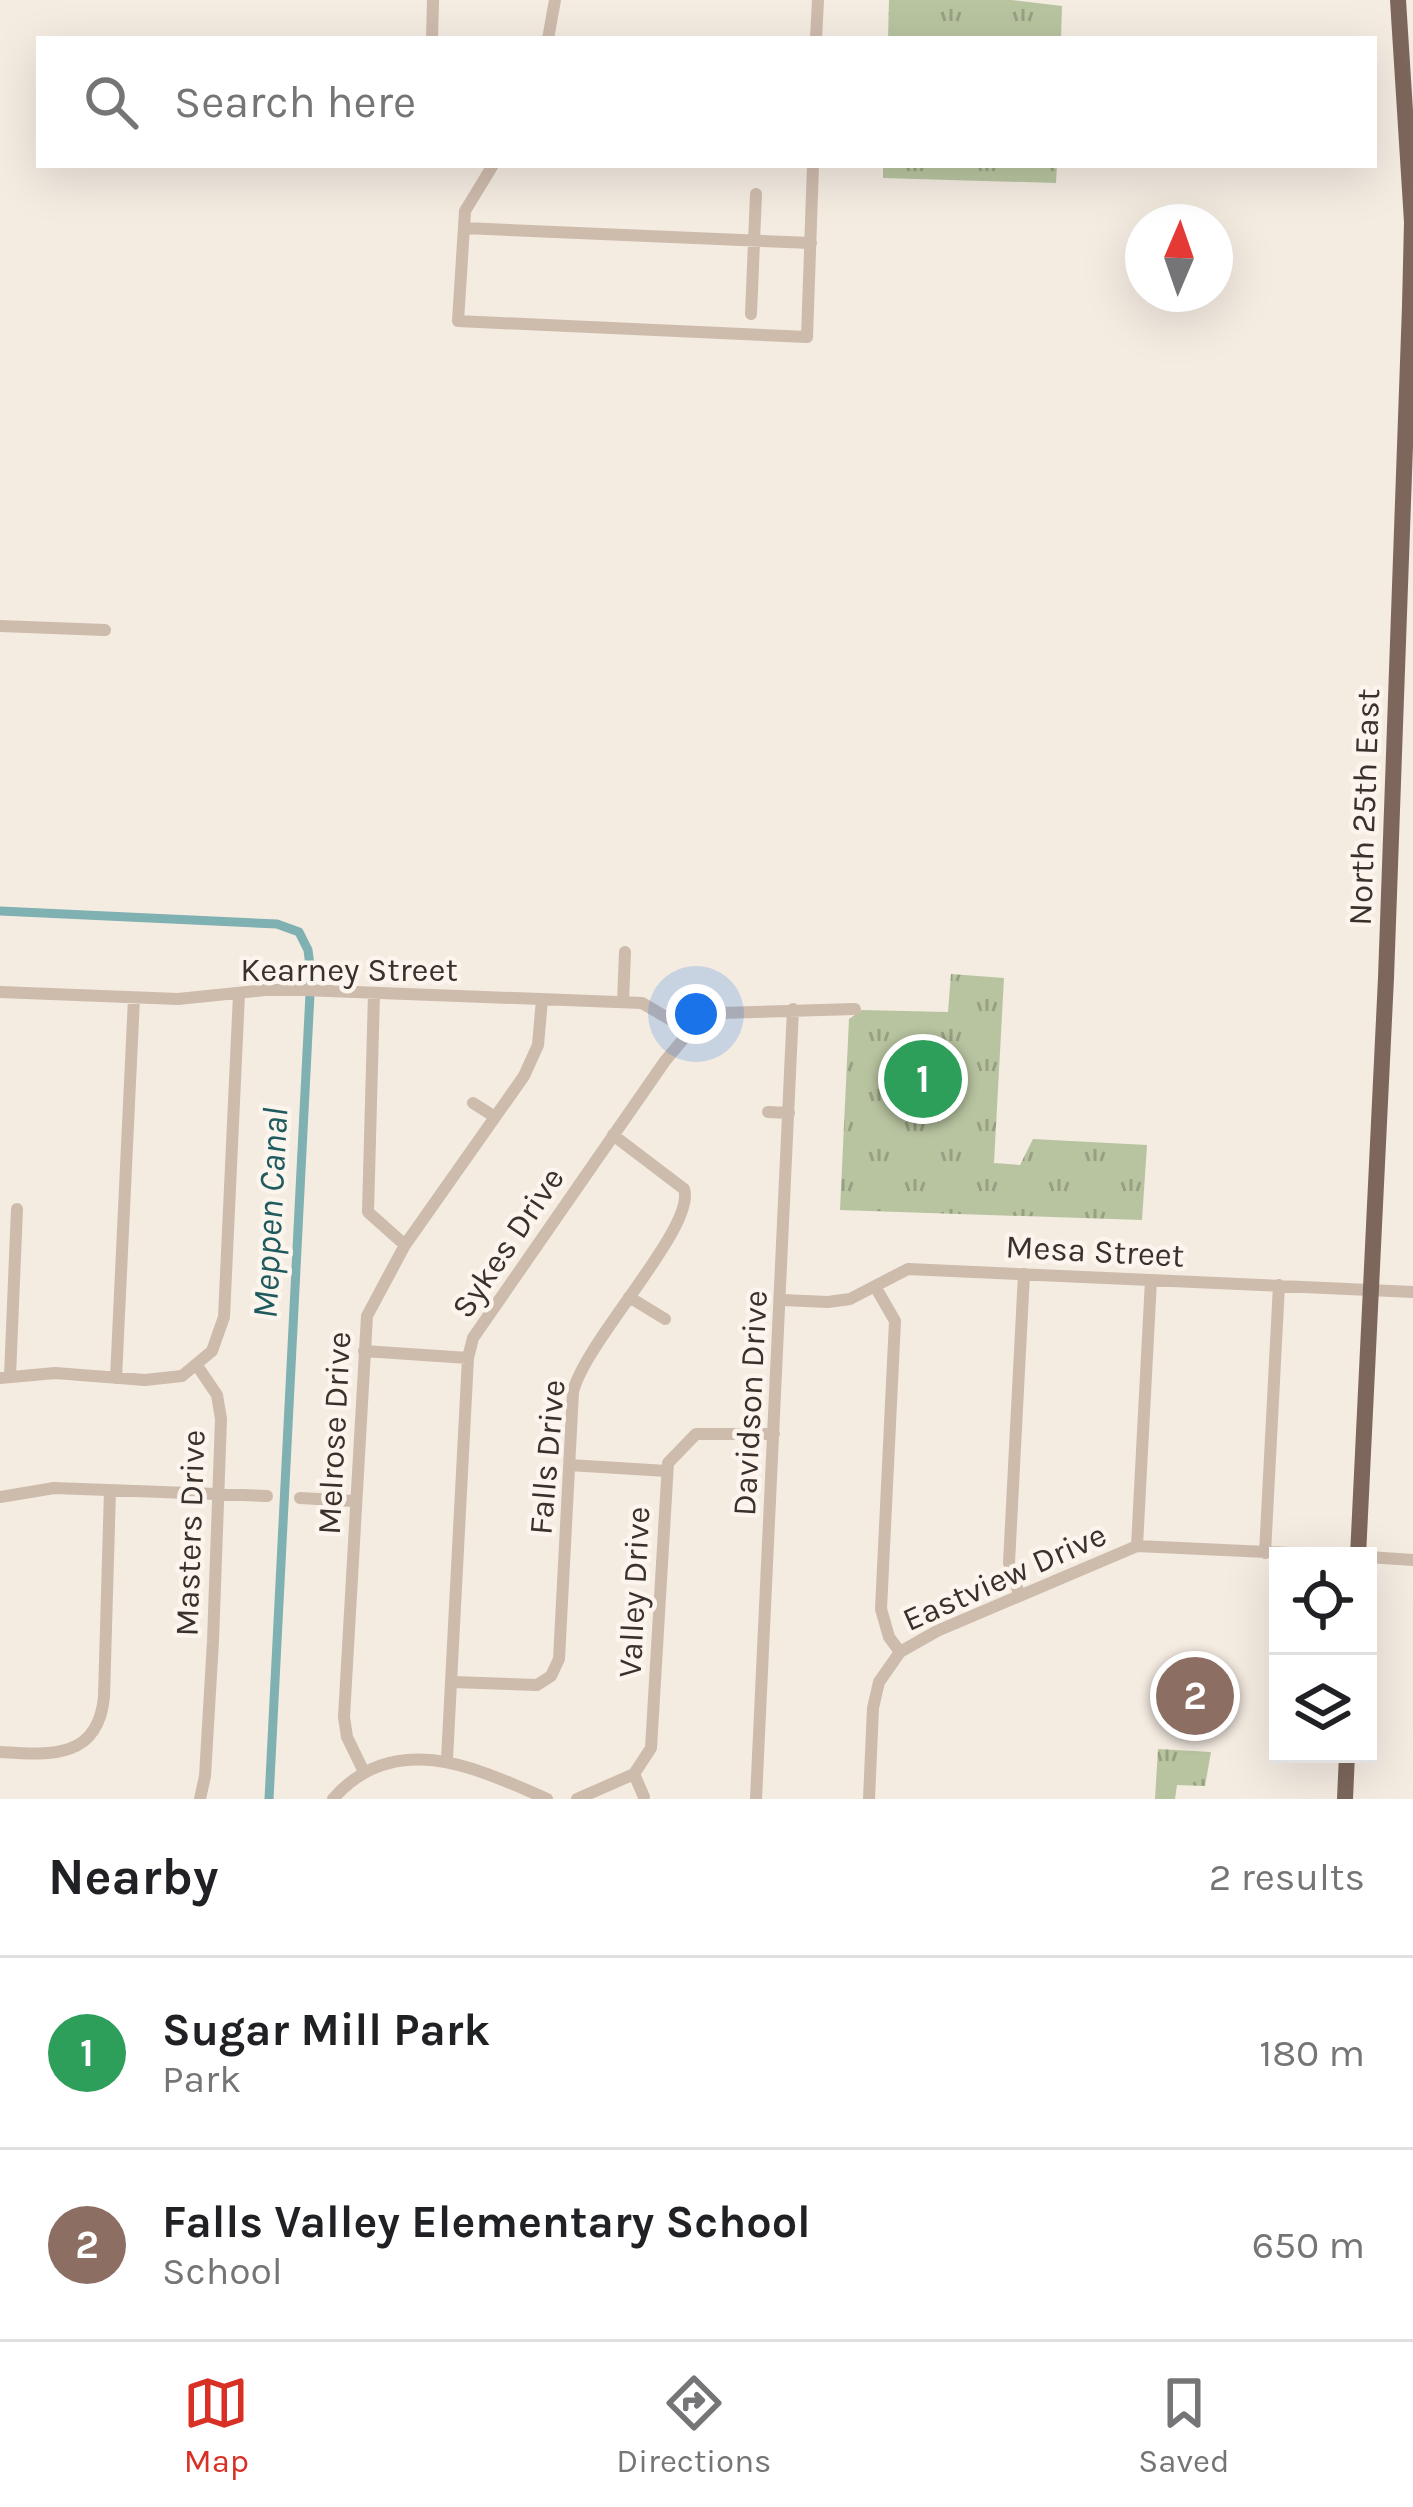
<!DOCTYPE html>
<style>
:root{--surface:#fff;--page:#f2f2f2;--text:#202124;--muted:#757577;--line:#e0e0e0;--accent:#d93025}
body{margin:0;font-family:Karla,sans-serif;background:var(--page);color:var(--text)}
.controls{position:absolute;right:36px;bottom:36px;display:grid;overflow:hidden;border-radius:0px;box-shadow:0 12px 48px #0002}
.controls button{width:108px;height:108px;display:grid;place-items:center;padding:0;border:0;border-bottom:3px solid var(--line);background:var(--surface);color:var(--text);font:60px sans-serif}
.compass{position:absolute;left:1125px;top:204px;width:108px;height:108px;border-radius:50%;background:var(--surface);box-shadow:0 12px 48px #0002;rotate:2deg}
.you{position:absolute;left:696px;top:1014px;width:42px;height:42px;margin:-30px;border:9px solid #fff;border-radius:50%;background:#1a73e8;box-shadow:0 0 0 18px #1a73e833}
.badge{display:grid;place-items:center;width:78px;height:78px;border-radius:50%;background:var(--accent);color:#fff;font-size:39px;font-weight:700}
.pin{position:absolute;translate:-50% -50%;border:6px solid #fff;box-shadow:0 3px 12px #0006}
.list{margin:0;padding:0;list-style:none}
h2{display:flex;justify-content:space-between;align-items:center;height:156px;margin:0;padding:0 48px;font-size:51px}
h2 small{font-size:39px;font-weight:400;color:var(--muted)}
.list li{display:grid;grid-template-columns:78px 1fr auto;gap:36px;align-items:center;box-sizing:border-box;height:192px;padding:0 48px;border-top:3px solid var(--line)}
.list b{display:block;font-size:45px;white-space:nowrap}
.list p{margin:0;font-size:39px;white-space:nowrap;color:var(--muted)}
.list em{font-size:39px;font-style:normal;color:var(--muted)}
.icon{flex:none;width:66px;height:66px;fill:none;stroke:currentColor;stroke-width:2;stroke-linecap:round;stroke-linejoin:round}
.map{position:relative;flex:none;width:1413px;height:1799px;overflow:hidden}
.search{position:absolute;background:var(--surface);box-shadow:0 12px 48px #0002;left:36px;right:36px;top:36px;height:132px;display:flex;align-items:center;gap:30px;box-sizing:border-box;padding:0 42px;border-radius:0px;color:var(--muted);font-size:45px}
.sheet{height:540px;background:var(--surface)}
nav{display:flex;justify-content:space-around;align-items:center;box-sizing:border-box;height:168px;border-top:3px solid var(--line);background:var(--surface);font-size:33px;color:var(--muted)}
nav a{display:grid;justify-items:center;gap:6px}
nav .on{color:var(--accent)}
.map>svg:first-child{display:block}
.park{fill:url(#park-tufts)}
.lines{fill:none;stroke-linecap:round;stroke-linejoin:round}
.canal{stroke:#7fb0b2;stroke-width:9}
.minor{stroke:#cdbbac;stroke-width:12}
.major{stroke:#7d675c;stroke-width:16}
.labels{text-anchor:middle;stroke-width:9;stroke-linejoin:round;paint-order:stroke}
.street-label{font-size:33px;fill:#3b302b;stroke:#fbf5ee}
.water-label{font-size:36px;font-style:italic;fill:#1f5a5e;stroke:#fbf5ee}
</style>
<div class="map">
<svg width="1413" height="1799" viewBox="0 0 1413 1799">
<defs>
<pattern id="park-tufts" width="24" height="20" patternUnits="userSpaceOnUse" patternTransform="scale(3)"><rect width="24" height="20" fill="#b8c4a0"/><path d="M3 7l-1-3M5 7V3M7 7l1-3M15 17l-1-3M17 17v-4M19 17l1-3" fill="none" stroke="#97a083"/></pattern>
</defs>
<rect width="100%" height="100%" fill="#f4ebe1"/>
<path class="park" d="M889 0H1011L1062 6 1061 39H888Z
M883 165H1057L1056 183 883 178Z
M951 974 1004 978 994 1163 1020 1165 1033 1139 1147 1145 1142 1220 840 1210 849 1019 862 1010 948 1012Z
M1158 1749 1211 1752 1205 1786 1177 1785 1175 1799H1155Z"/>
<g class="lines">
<path class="canal" d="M0 911 277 924 299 932 308 950 311 974 269 1799"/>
<path class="minor" d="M432 39 433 0
M548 39 555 0
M816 39 818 0
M493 165 465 211 458 321 807 337 813 165
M464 228 811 243
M751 314 756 194
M0 626 105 630
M0 992 178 999 265 990H303L642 1003 690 1031
M374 993 368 1212 405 1245
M623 1002 625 952
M473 1103 495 1117
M768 1112 789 1113
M876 1288 895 1321 881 1609 889 1637 900 1652
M629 1297 665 1319
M782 1300 828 1302 850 1299 908 1269 1413 1292
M364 1351 468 1358
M198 1367 217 1395 221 1419 213 1641 205 1776 200 1799
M10 1376 17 1209
M0 1378 55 1373 145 1380 182 1376 212 1351 224 1317 239 994
M116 1378 134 998
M569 1465 667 1471
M0 1497 54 1488 267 1496
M300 1498 354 1501
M1137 1546 1151 1280
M1265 1553 1279 1285
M1368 1557 1413 1560
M1019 1594 1009 1563 1024 1274
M453 1682 537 1685 551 1676 559 1659 573 1392C585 1341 697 1226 684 1189L613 1135
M0 1752C49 1755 98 1760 104 1697L110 1490
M447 1759 468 1358 473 1338 665 1061 690 1031 719 1013 855 1009
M364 1772 347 1737 344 1717 367 1316 405 1245 524 1076 538 1045 542 999
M634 1774 644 1797
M333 1799C394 1728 477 1768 547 1799
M577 1799 634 1774 651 1748 668 1463 696 1434H774
M756 1799 793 1009
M869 1799 873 1708 879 1682 900 1652 937 1631 1137 1546 1356 1556"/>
<path class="major" d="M1358 1556 1386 978 1410 306 1412 222 1398 0
M1345 1799 1347 1754"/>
</g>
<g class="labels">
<g class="street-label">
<text transform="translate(1363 807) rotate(-88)" y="12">North 25th East</text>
<text x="349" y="981">Kearney Street</text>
<text transform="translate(507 1242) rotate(-56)" y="12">Sykes Drive</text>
<text transform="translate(1095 1250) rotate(3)" y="12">Mesa Street</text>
<text transform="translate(749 1403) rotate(-87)" y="12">Davidson Drive</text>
<text transform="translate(333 1433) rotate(-87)" y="12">Melrose Drive</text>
<text transform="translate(546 1457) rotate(-85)" y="12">Falls Drive</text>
<text transform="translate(189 1533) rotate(-88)" y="12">Masters Drive</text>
<text transform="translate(1004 1576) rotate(-24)" y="12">Eastview Drive</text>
<text transform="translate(633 1592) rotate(-87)" y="12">Valley Drive</text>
</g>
<g class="water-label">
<text transform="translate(269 1213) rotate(-87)" y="13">Meppen Canal</text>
</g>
</g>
</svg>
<div class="controls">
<button><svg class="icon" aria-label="locate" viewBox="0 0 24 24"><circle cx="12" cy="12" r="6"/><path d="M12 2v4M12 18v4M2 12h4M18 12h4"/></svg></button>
<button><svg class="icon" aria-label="layers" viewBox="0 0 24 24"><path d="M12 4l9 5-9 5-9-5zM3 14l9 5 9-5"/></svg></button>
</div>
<svg class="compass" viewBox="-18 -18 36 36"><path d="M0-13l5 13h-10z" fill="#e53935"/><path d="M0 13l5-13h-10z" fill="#757577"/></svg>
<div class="you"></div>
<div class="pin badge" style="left:923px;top:1079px;background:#2e9e5b">1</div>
<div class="pin badge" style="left:1195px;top:1696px;background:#8d6e63">2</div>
<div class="search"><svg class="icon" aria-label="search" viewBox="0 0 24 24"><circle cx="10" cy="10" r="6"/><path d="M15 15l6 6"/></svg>Search here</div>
</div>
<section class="sheet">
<h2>Nearby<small>2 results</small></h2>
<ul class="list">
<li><span class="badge" style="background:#2e9e5b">1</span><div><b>Sugar Mill Park</b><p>Park</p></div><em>180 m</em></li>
<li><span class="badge" style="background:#8d6e63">2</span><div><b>Falls Valley Elementary School</b><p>School</p></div><em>650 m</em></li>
</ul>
</section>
<nav>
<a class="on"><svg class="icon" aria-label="map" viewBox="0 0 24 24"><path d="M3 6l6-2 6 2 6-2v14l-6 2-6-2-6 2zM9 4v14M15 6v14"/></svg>Map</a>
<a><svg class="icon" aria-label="directions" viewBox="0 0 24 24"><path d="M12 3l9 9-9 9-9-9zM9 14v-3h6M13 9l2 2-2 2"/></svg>Directions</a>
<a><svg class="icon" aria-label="saved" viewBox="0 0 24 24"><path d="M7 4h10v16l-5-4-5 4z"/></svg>Saved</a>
</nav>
